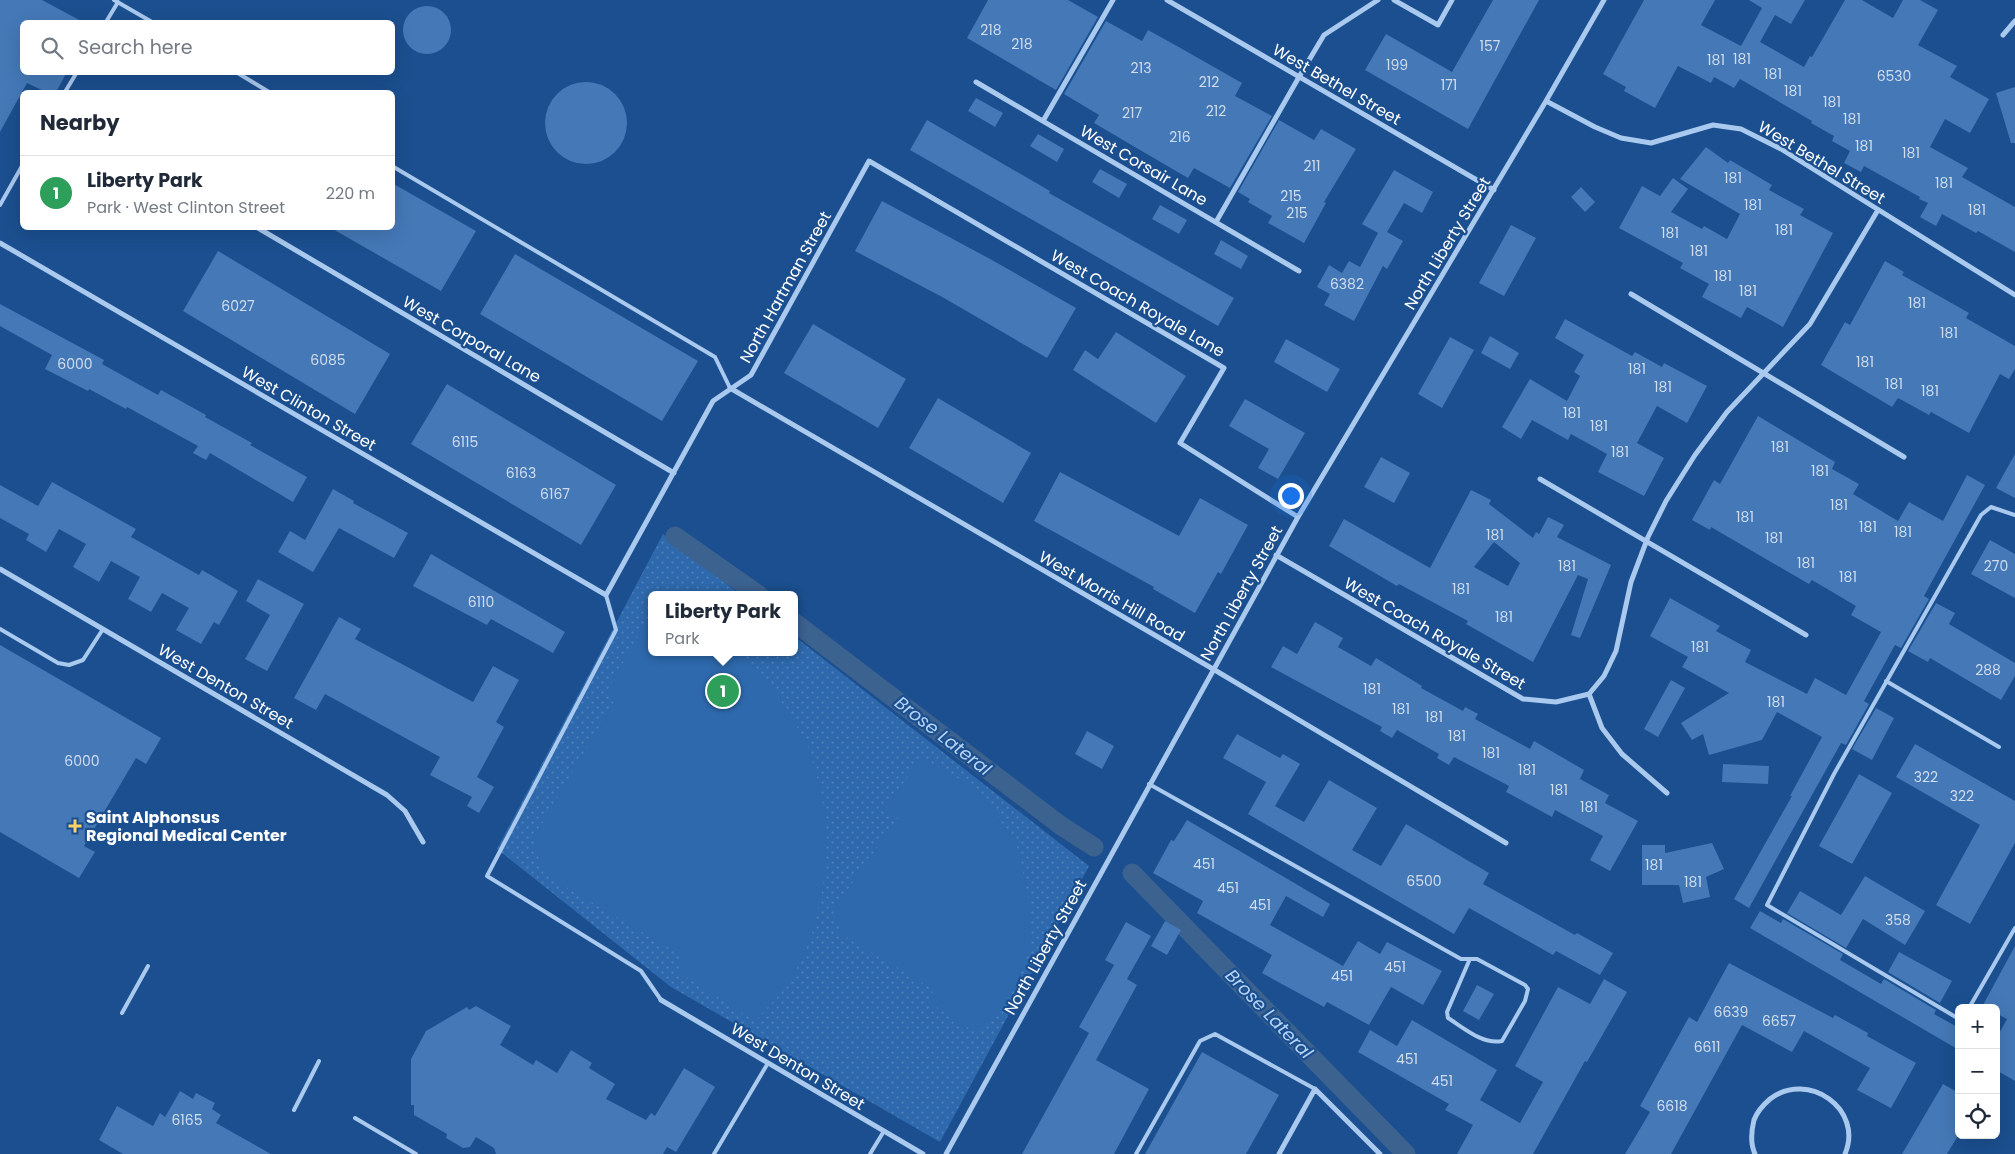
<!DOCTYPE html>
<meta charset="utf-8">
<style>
:root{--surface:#fff;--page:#f2f2f3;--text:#1f2937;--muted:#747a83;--line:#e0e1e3;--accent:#84754c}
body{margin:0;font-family:Poppins,sans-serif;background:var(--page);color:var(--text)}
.controls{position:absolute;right:15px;bottom:15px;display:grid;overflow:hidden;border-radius:8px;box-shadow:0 5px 20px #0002}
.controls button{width:45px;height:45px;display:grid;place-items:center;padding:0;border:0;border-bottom:1px solid var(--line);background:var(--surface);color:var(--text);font:25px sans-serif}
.you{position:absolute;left:1290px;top:495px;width:18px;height:18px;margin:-12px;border:4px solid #fff;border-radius:50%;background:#1a73e8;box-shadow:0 0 0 8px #1a73e833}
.badge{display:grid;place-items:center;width:32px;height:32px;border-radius:50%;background:var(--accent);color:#fff;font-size:16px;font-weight:700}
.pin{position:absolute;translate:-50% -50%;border:2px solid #fff;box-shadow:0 1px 5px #0006}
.popup{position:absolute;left:648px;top:591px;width:150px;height:65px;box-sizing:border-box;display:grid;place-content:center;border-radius:8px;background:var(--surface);filter:drop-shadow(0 1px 4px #0005);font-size:16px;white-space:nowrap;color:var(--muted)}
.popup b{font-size:19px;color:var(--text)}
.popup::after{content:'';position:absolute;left:50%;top:100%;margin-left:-10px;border:10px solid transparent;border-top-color:var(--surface)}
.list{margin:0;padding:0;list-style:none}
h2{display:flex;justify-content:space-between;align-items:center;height:65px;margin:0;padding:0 20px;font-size:21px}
h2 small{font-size:16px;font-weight:400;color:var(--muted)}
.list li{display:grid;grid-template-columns:32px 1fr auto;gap:15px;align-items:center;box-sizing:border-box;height:75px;padding:0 20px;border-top:1px solid var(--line)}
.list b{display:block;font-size:19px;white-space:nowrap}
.list p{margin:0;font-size:16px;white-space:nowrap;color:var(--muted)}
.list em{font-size:16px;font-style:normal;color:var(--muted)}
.icon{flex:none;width:28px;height:28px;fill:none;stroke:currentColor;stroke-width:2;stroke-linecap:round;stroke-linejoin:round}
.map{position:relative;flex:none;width:2015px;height:1154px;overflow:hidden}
.search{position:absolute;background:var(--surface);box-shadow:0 5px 20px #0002;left:20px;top:20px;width:375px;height:55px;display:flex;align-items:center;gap:12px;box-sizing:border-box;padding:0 18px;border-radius:8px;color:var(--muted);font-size:19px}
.panel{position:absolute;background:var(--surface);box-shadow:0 5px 20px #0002;left:20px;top:90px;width:375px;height:140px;border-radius:8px}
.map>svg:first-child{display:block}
.park{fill:url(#park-dots)}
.pitch{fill:#2e69ad}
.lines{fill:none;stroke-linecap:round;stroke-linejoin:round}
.canal{stroke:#3c6290;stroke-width:19}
.building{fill:#4478b7;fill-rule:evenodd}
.lane{stroke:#a9c9ee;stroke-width:4}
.street{stroke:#a9c9ee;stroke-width:5}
.poi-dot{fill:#ffd166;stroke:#1b4f8f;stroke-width:2}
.labels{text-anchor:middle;stroke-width:4.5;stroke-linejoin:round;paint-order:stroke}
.number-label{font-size:14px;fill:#d0dded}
.street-label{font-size:16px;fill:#fff;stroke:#1b4f8f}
.poi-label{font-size:16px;font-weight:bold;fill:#fff;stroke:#1b4f8f;text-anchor:start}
.water-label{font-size:18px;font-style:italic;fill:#b5d3f5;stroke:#1b4f8f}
</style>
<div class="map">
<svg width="2015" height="1154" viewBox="0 0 2015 1154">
<defs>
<pattern id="park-dots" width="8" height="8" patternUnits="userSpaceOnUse" patternTransform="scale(1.25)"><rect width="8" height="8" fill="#2e69ad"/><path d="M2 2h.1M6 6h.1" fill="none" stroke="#4d80b9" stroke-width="1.8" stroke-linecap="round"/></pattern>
</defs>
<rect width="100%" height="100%" fill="#1b4f8f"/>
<path class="park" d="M663 534 741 595H652V652H794V636L1089 866 940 1142 671 987 497 849Z"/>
<path class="pitch" d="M652 612V652H738L772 687 807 743 821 791 827 839 822 892 811 937 791 982 755 1021 677 971 684 957 544 874 533 839 616 698 608 689Z
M921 757 964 782 993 809 1018 849 1028 897 1031 943 1016 986 998 1012 978 1034 927 1001 934 990 840 933 834 909 898 818 885 810Z"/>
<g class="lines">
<path class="canal" d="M675 536 759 595
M794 622 1060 825 1094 847
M1132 873 1406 1154"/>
</g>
<path class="building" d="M0 0H42L83 22H22V72H67L56 92H46L27 83 0 132Z
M988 0H1068L1098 17 1056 90 967 38Z
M1493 0H1539L1468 129 1365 70 1386 34 1452 72Z
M1644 0H1715L1701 25 1741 46 1762 8 1749 0H1805L1791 24 1775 15 1760 42 1804 67 1810 56 1812 57 1845 0H1862L1893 18 1903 0H1920L1938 10 1918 45 1957 66 1950 77 1989 99 1970 133 1945 119 1930 147 1968 168 1962 177 2015 207V252L1978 231 1976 233 1942 214 1936 226 1920 217 1928 203 1919 199 1920 197 1864 166 1861 172 1844 163 1850 151 1832 141 1834 136 1811 123 1812 121 1740 79 1734 88 1714 77 1711 83 1678 66 1655 108 1624 91 1626 87 1603 74Z
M403 30a24 24 0 1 1 48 0a24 24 0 1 1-48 0Z
M1106 21 1142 41 1148 30 1184 50 1242 83 1235 96 1272 116 1230 188 1194 168 1188 178 1152 157 1094 123 1099 115 1064 94Z
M545 123a41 41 0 1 1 82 0a41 41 0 1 1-82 0Z
M2015 87V143H2011L1996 93Z
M976 98 1003 113 995 127 968 111Z
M927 120 1050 191 1049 193 1234 298 1218 326 910 150Z
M1279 120 1314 140 1321 129 1356 149 1324 202 1326 203 1304 243 1268 223 1272 216 1248 202 1250 199 1238 192Z
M1038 134 1064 149 1057 162 1030 146Z
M1706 147 1728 163 1730 160 1772 185 1769 190 1804 209 1800 215 1833 233 1783 327 1747 307 1741 318 1702 297 1709 284 1680 268 1683 263 1619 228 1642 186 1660 196 1673 178 1688 189 1671 212 1702 229 1704 226 1727 239 1740 214 1680 179Z
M1100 169 1127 184 1119 198 1092 182Z
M1394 170 1433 192 1422 213 1404 203 1387 232 1403 241 1387 269 1383 266 1354 321 1324 305 1330 294 1317 287 1329 265 1342 273 1349 261 1360 267 1378 233 1362 224Z
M392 183 476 231 441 291 331 228H392Z
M1581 187 1595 202 1585 212 1571 197Z
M882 201 992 260 1076 308 1047 358 944 298 855 251Z
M1160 205 1187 220 1179 234 1152 219Z
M1511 225 1536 238 1504 296 1479 283Z
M1221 240 1248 256 1241 269 1214 254Z
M218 251 390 354 355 414 183 311Z
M515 254 698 361 662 421 480 314Z
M1885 261 1904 272 1902 275 1969 313 1966 318 2015 346V369L2009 379 2000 374 1969 433 1931 412 1929 415 1898 398 1892 407 1821 365 1845 322 1850 325Z
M0 304 104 360 102 364 158 395 161 390 206 415 205 417 252 443 250 445 307 477 293 502 210 453 206 460 193 453 198 446 127 407 126 409 89 389 88 391 45 369 52 355 0 326Z
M1565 319 1632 356 1635 352 1662 367 1664 363 1707 386 1687 423 1657 406 1637 443 1664 458 1644 496 1598 472 1607 454 1571 434 1568 440 1532 420 1521 439 1502 427 1530 379 1567 401 1580 376 1574 372 1584 355 1555 338Z
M813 324 906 379 878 428 784 373Z
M1116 332 1186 376 1156 423 1073 370 1085 350 1098 359Z
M1490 336 1519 353 1510 369 1481 353Z
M1450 337 1474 350 1442 408 1418 394Z
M1286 339 1340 369 1327 392 1274 362Z
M447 384 616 485 581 545 411 444Z
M938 398 1031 453 1003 503 909 448Z
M1245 399 1305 433 1278 479 1258 468 1269 449 1229 426Z
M1758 416 1835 462 1832 469 1859 484 1853 494 1898 521 1909 502 1943 521 1967 475 1985 485 1924 596 1929 599 1901 648 1895 645 1864 701 1869 704 1846 745 1841 743 1749 908 1734 899 1792 796H1790L1822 737 1777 712 1762 740 1709 755 1703 734 1692 740 1681 723 1729 693 1682 667 1688 657 1650 636 1670 598 1720 626 1716 631 1751 650 1745 662 1807 694 1815 678 1846 695 1881 632 1851 615 1856 606 1812 580 1809 584 1711 527 1710 530 1692 520 1714 480 1720 484Z
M2015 454V498L1996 488Z
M1381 457 1410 473 1394 503 1364 487Z
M1060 472 1179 536 1200 498 1248 525 1221 574 1218 572 1195 613 1153 589 1154 587 1034 521Z
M52 482 136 529 131 537 199 575 202 570 238 591 219 625 214 622 201 644 176 630 189 608 162 593 151 612 128 599 140 577 111 561 99 582 73 567 86 544 59 529 46 552 26 540 29 534 0 518V485L38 506Z
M333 489 354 501 353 503 408 533 394 558 339 528 313 572 278 552 290 531 305 540Z
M1471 490 1491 500 1489 504 1533 538 1536 532 1539 534 1548 517 1564 525 1557 537 1611 565 1580 638 1571 635 1588 579 1578 575 1533 662 1466 624 1468 621 1399 584 1397 586 1329 546 1344 519 1430 568ZM1494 542 1520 563 1508 586 1474 567Z
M1990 540 2015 554V598L1971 574Z
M431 554 565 632 553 653 491 619 487 625 413 586Z
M258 579 304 604 267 671 245 659 270 615 246 601Z
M1936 603 1955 613 1949 624 2015 663V676L2001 700 1930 658 1928 662 1908 651Z
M339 617 361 629 355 639 473 702 493 666 519 680 496 722 504 727 477 777 494 787 479 813 467 806 472 797 430 775 440 757 325 694 316 710 294 698Z
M1315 622 1343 638 1338 647 1371 666 1376 658 1422 686 1421 688 1463 711 1465 707 1478 714 1475 719 1530 749 1534 741 1584 770 1580 779 1609 795 1605 803 1638 821 1610 871 1590 860 1603 836 1555 810 1552 817 1506 792 1509 786 1454 757 1449 765 1437 758 1439 754 1397 730 1392 738 1380 731 1382 727 1271 667 1283 646 1297 654Z
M0 645 161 738 146 764 136 758 84 846 95 852 79 878 0 832Z
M1671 680 1685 688 1658 737 1644 729Z
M1876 708 1894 718 1872 760 1852 749Z
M1087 731 1114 746 1102 769 1075 754Z
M1237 734 1280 758 1283 754 1300 764 1275 806 1304 822 1329 780 1377 808 1352 850 1381 866 1406 824 1489 873 1483 884 1575 935 1577 933 1613 953 1600 975 1556 951 1553 955 1469 908 1454 934 1248 814 1266 782 1223 758Z
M1915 744 2015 801V843L1970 924 1936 905 1980 825 1896 777Z
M1723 764 1769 766 1768 784 1722 782Z
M1859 774 1892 793 1852 864 1819 846Z
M1187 820 1330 904 1323 917 1286 896 1270 925 1343 966 1358 941 1380 954 1387 942 1442 971 1423 1005 1391 987 1369 1025 1327 1002 1324 1007 1262 973 1272 955 1197 913 1203 901 1153 873 1171 840 1174 841Z
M1712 843 1724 869 1706 877 1710 897 1683 903 1679 885H1642V845H1665V853Z
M1865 876 1925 911 1905 945 1863 919 1846 948 1787 913 1800 891 1841 915Z
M1760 911 1781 923 1783 919 1843 954 1840 960 1881 984 1884 979 1936 1010 1934 1014 1959 1028V1050L1750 928Z
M1165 921 1181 930 1167 955 1151 946Z
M1126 922 1151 936 1127 979 1137 985 1096 1060 1149 1089 1114 1154H1022L1089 1033 1079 1027 1114 965 1105 960Z
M2015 946V1081L1996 1070V1039L2007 1019 1996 1013V1008H1987L1983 1005Z
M1899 952 1952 981 1940 1003 1888 972Z
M1729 963 1833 1018 1835 1015 1868 1033 1867 1036 1916 1063 1891 1108 1857 1090 1870 1068 1804 1031 1792 1052 1742 1025 1671 1154H1625L1650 1112 1640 1106 1689 1017 1697 1022Z
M1604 979 1627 992 1587 1062 1585 1061 1533 1154H1457L1473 1125 1445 1110 1449 1104 1358 1052 1370 1030 1397 1046 1412 1020 1497 1070 1480 1100 1520 1123 1543 1082 1515 1066 1558 987 1590 1004Z
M1477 985 1494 994 1479 1020 1463 1011Z
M476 1006 511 1026 500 1045 533 1065 536 1060 557 1073 571 1050 592 1063 589 1068 615 1084 606 1099 646 1120 651 1113 655 1116 684 1068 715 1087 676 1152 667 1147 663 1154H496L494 1148 476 1137 470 1147 463 1148 446 1138 447 1134 414 1115V1105H411V1059L426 1031 467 1007 469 1010Z
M1202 1052 1279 1095 1246 1154H1145Z
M1943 1084 1959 1093V1134L1947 1154H1902Z
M180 1091 193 1099 196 1093 215 1103 212 1109 221 1115 216 1123 271 1154H123L99 1140 117 1106 153 1126 160 1113 165 1117Z"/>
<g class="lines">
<path class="lane" d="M114 0 152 22
M106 22 118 2
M236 72 269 92
M65 92 77 72
M392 166 715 357 730 388
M0 205 22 166
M606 595 616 630 487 876 641 971 661 1000
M0 629 58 663 69 665 83 660 103 629
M1886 681 1999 747
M1149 784 1461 959H1477L1525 985 1528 989 1525 1001 1502 1041C1483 1045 1464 1028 1448 1018L1447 1012 1469 961
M1969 1008 2015 928
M122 1013 148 966
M1959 1019 1767 905 1834 774 1981 515 1991 507 2015 515
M294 1110 319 1061
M355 1118 416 1154
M714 1154 768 1063
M870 1154 884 1131
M1136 1154 1200 1041 1215 1034 1315 1089"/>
<path class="street" d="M1167 0 1494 190
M1394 0 1438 25 1452 0
M2003 35 2015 21
M976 82 1299 271
M1546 101 1595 127 1621 138 1651 143 1713 125 1741 129 1781 149 2015 295
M1043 121 1113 0
M1216 222 1299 77 1324 35 1378 0
M258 228 674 473
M0 243 606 595 713 401 751 375 869 161 1224 368 1180 443 1298 517
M1631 294 1904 457
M730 388 1213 669 1506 843
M1540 479 1806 635
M1276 555 1523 699 1556 702 1589 694 1604 676 1616 651 1631 582 1648 537 1666 501 1695 455 1727 412 1810 324 1878 210
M0 569 387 795 405 811 423 842
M1589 694 1602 728 1622 754 1667 793
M661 1000 923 1154
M946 1154 1298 517 1546 101 1604 0
M1279 1154 1315 1089 1380 1154
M1755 1154C1750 1143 1751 1132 1754 1120 1757 1112 1763 1105 1770 1099 1808 1070 1864 1109 1845 1154"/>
</g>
<path class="poi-dot" d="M72.5 818.5h5v5h5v5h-5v5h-5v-5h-5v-5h5z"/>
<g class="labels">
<g class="number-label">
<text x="991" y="35">218</text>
<text x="1022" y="49">218</text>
<text x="1490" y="51">157</text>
<text x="1742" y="64">181</text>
<text x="1716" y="65">181</text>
<text x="1397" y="70">199</text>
<text x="1141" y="73">213</text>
<text x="1773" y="79">181</text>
<text x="1894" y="81">6530</text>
<text x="1209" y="87">212</text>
<text x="1449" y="90">171</text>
<text x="1793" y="96">181</text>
<text x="1832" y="107">181</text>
<text x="1216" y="116">212</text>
<text x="1132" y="118">217</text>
<text x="1852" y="124">181</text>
<text x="1180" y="142">216</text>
<text x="1864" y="151">181</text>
<text x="1911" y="158">181</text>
<text x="1312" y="171">211</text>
<text x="1733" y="183">181</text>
<text x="1944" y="188">181</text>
<text x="1291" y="201">215</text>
<text x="1753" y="210">181</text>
<text x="1977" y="215">181</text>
<text x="1297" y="218">215</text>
<text x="1784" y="235">181</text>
<text x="1670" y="238">181</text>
<text x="1699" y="256">181</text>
<text x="1723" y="281">181</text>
<text x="1347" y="289">6382</text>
<text x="1748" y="296">181</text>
<text x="1917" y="308">181</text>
<text x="238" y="311">6027</text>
<text x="1949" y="338">181</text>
<text x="328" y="365">6085</text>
<text x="1865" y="367">181</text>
<text x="75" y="369">6000</text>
<text x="1637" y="374">181</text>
<text x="1894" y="389">181</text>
<text x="1663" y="392">181</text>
<text x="1930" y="396">181</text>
<text x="1572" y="418">181</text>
<text x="1599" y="431">181</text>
<text x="465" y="447">6115</text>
<text x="1780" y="452">181</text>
<text x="1620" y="457">181</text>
<text x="1820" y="476">181</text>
<text x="521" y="478">6163</text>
<text x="555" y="499">6167</text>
<text x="1839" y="510">181</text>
<text x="1745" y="522">181</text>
<text x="1868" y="532">181</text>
<text x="1903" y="537">181</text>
<text x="1495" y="540">181</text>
<text x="1774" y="543">181</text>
<text x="1806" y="568">181</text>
<text x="1567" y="571">181</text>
<text x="1996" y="571">270</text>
<text x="1848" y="582">181</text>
<text x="1461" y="594">181</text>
<text x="481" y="607">6110</text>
<text x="1504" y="622">181</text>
<text x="1700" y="652">181</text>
<text x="1988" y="675">288</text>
<text x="1372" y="694">181</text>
<text x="1776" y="707">181</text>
<text x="1401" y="714">181</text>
<text x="1434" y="722">181</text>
<text x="1457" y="741">181</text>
<text x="1491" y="758">181</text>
<text x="82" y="766">6000</text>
<text x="1527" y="775">181</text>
<text x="1926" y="782">322</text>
<text x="1559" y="795">181</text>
<text x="1962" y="801">322</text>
<text x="1589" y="812">181</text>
<text x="1204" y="869">451</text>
<text x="1654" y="870">181</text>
<text x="1424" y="886">6500</text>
<text x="1693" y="887">181</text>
<text x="1228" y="893">451</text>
<text x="1260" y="910">451</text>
<text x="1898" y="925">358</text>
<text x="1395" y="972">451</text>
<text x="1342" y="981">451</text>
<text x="1731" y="1017">6639</text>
<text x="1779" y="1026">6657</text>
<text x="1707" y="1052">6611</text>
<text x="1407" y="1064">451</text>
<text x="1442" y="1086">451</text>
<text x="1672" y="1111">6618</text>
<text x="187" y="1125">6165</text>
</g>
<g class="street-label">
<text transform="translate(1337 84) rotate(30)" y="6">West Bethel Street</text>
<text transform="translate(1822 162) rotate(31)" y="6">West Bethel Street</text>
<text transform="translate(1144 165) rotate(30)" y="6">West Corsair Lane</text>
<text transform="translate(1447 243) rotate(-59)" y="6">North Liberty Street</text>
<text transform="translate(785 287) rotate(-61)" y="6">North Hartman Street</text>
<text transform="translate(1138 303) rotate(30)" y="6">West Coach Royale Lane</text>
<text transform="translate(472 339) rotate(30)" y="6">West Corporal Lane</text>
<text transform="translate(309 408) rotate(30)" y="6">West Clinton Street</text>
<text transform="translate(1241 593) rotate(-61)" y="6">North Liberty Street</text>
<text transform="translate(1112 596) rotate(30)" y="6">West Morris Hill Road</text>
<text transform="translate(1435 633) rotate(30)" y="6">West Coach Royale Street</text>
<text transform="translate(226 686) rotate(30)" y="6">West Denton Street</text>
<text transform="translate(1045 947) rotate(-61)" y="6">North Liberty Street</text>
<text transform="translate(798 1066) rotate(31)" y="6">West Denton Street</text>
</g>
<g class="poi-label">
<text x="86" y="823">Saint Alphonsus<tspan x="86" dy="18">Regional Medical Center</tspan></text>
</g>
<g class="water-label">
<text transform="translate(943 736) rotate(38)" y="6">Brose Lateral</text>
<text transform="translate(1269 1014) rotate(46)" y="6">Brose Lateral</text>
</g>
</g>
</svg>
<div class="controls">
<button>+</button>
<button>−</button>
<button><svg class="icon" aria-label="locate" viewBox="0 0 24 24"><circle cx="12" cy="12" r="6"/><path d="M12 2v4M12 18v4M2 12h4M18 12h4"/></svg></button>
</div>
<div class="you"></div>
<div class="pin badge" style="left:723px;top:691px;background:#2e9e5b">1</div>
<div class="popup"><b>Liberty Park</b>Park</div>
<div class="search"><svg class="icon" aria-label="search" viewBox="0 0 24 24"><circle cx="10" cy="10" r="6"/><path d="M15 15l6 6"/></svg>Search here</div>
<section class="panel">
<h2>Nearby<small></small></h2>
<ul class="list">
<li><span class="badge" style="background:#2e9e5b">1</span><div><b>Liberty Park</b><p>Park · West Clinton Street</p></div><em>220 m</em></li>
</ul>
</section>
</div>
